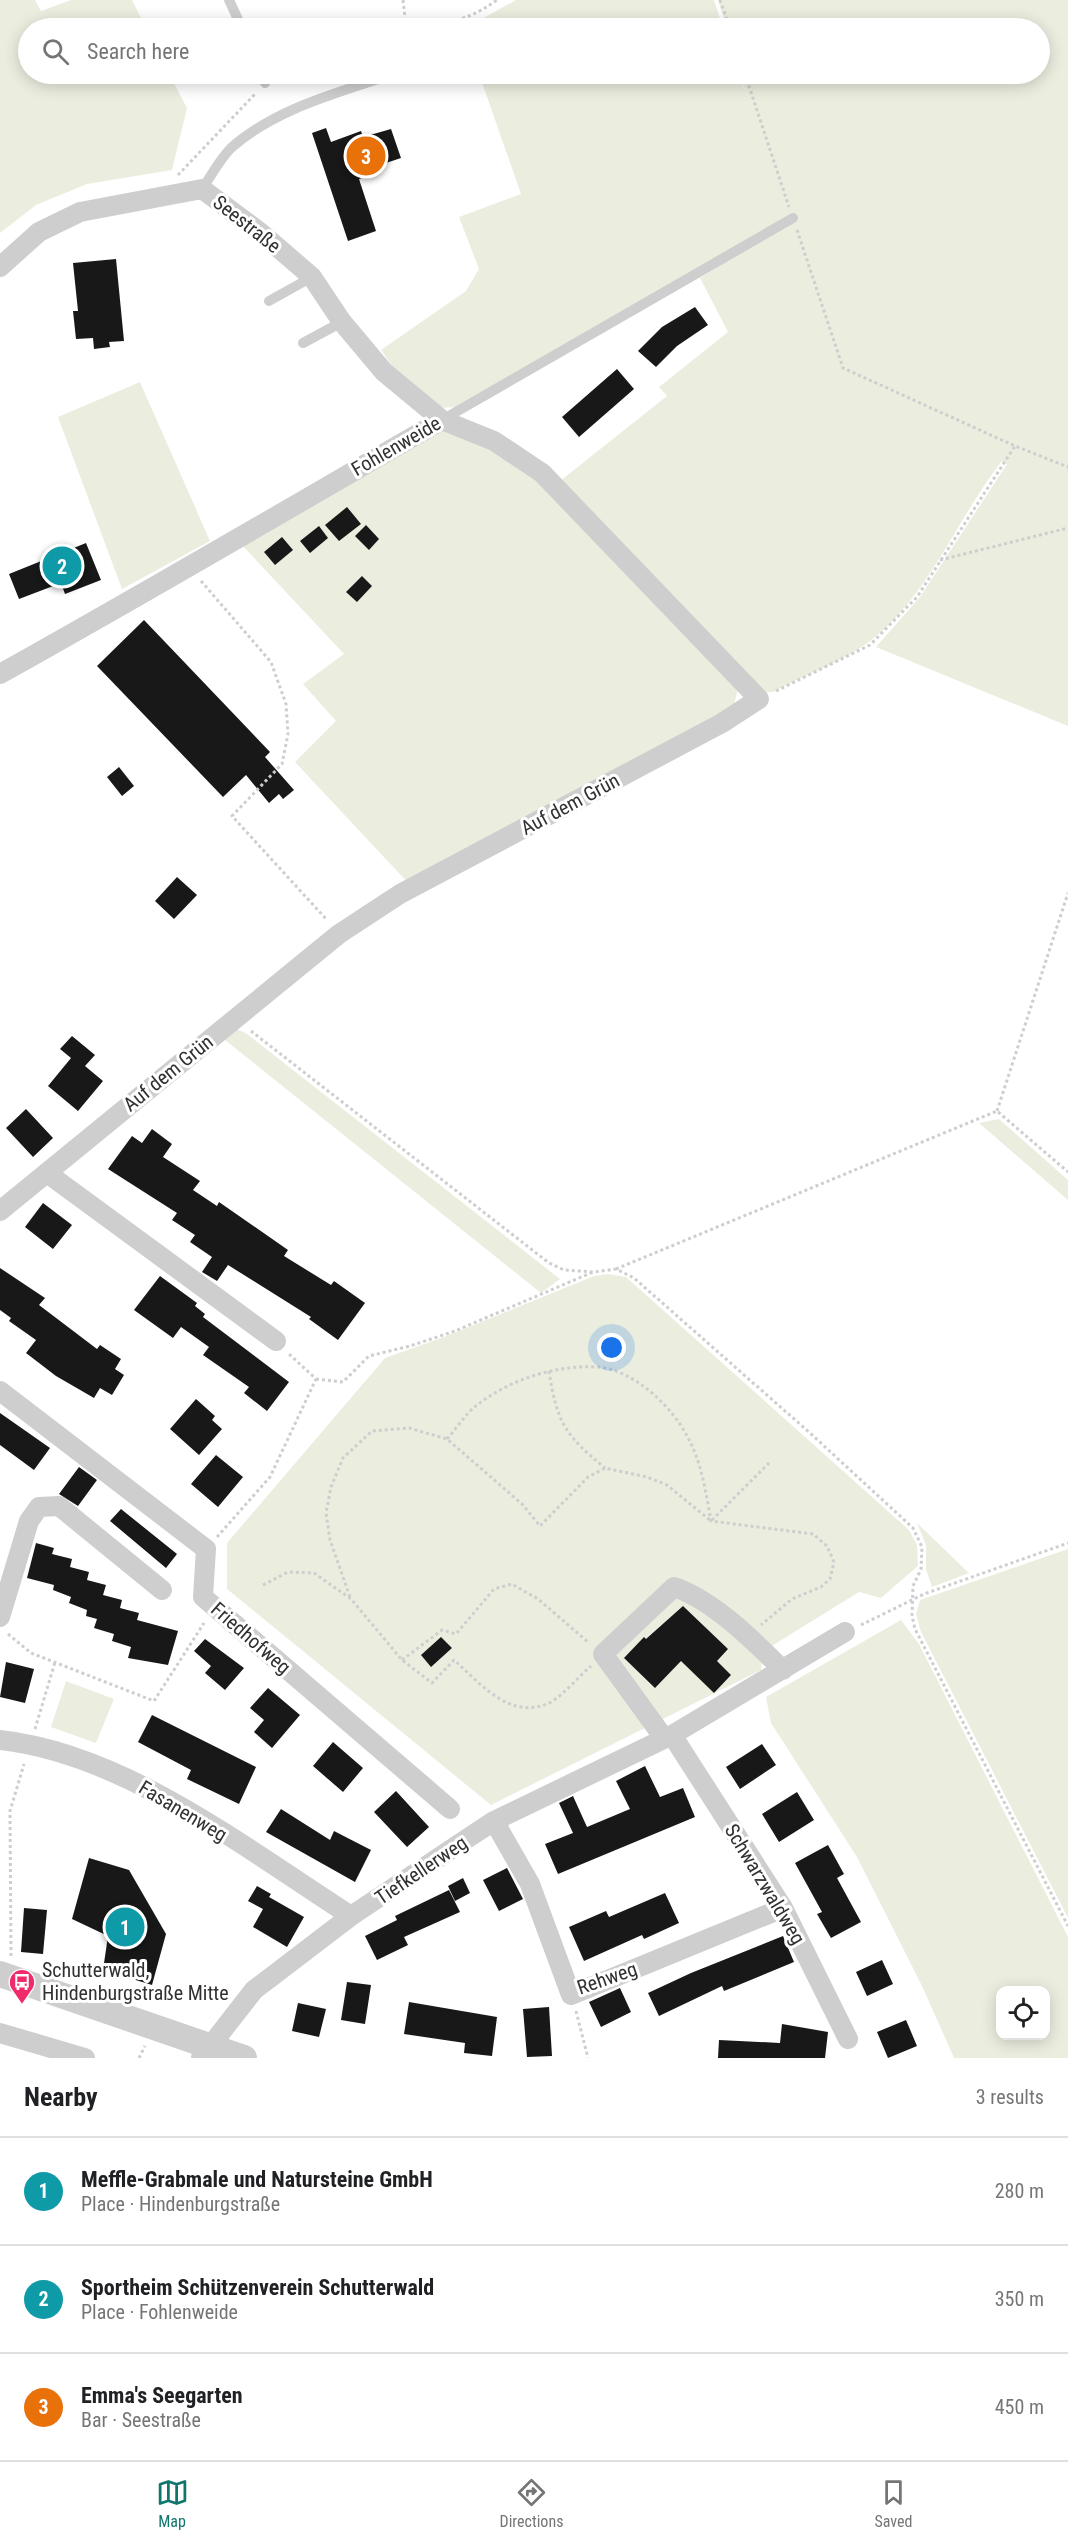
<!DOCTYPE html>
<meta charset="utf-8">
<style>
:root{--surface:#fff;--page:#f6f6f6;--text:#202124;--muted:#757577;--line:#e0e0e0;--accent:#0f766e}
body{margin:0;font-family:"Roboto Condensed",sans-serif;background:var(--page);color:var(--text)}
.controls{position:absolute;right:18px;bottom:18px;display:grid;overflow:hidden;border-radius:12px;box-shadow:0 3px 15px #0003}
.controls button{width:54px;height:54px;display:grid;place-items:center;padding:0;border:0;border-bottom:2px solid var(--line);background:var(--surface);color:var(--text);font:30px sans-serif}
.you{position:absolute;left:612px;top:1348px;width:21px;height:21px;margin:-15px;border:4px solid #fff;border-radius:50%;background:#1a73e8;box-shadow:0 0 0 9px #1a73e833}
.badge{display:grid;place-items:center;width:39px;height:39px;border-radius:50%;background:var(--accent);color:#fff;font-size:20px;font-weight:700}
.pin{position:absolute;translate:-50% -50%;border:3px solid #fff;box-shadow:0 2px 6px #0006}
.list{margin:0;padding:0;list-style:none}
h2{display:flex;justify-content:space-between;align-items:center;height:78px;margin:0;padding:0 24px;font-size:26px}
h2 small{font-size:20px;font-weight:400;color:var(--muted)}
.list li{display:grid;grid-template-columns:39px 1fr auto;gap:18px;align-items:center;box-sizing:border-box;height:108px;padding:0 24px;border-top:2px solid var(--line)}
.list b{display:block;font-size:22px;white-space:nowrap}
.list p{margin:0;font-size:20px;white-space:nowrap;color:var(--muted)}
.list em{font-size:20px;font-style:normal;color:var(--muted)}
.icon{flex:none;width:33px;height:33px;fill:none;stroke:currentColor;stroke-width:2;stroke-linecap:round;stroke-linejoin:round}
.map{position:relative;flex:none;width:1068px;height:2058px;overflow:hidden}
.search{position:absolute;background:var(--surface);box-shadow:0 3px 15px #0003;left:18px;right:18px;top:18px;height:66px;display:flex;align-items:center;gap:15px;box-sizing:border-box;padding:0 21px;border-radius:33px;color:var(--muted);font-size:22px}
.sheet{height:402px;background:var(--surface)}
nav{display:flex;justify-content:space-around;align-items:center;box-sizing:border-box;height:84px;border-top:2px solid var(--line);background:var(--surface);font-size:16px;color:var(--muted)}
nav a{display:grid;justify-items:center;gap:3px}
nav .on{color:var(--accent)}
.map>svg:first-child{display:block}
.green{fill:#ebeedf;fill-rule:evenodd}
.building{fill:#181818}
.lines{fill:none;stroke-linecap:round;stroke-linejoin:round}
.path{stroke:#cecece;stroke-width:3;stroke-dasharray:3 3;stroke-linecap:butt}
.service{stroke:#cecece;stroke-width:10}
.minor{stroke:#cecece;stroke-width:20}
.tertiary{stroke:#cecece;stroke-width:26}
.labels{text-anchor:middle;stroke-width:6;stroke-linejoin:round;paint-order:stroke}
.street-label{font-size:20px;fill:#313131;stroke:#fff}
.poi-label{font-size:20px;fill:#313131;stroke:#fff;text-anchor:start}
</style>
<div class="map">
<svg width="1068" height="2058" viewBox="0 0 1068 2058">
<rect width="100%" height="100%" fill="#fff"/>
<path class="green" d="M0 0H35L41 11 71 0H132L146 28H28V74H169L187 108 172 170 87 184 36 205 0 233Z
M516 0H714L723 28H466Z
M718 0H1068V726L876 647 920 597 1007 464 1002 461C957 518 929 596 870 641 843 661 803 676 773 692H764L560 481 667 396 659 387 728 332 700 278 786 225 456 407 440 408 402 380 381 350 466 291 479 269 459 217 521 194 479 74H738L745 91 740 74H1040V28H727Z
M140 382 210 541 122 589 58 417Z
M445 427 486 446 537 478 738 689 734 705 410 885 295 762 336 721 303 684 344 654 240 543Z
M235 1028 247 1034 560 1279 541 1293 220 1036Z
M999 1119 1068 1180V1200L979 1123Z
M608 1274 626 1277 909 1530 917 1545 918 1566 881 1598 859 1592 762 1652 761 1670 491 1805 227 1589V1543L385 1358 444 1337 594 1276Z
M917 1523 969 1573 932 1587 926 1569V1545Z
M1068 1549V1918L921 1632 916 1614 920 1600Z
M901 1620 919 1644 1068 1937V2058H954L923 1988 857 1857 771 1723 766 1697ZM1000 1990H1046V2036H1000Z
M66 1681 114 1699 96 1743 51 1727Z"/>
<path class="building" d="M326 128 331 142 361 131 363 137 391 129 401 158 371 168 373 174 359 179 376 231 348 241 312 133Z
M116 259 124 341 109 342 110 347 94 349 93 338 76 339 73 311H78L73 263Z
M695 307 708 325 677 346 656 367 638 351 662 327Z
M617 369 634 389 579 437 562 417Z
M347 507 361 524 339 541 325 525Z
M366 525 379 539 369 550 355 536Z
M319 526 328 538 310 553 300 541Z
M282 537 293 550 275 565 264 552Z
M86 543 101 580 65 594 61 583 19 599 9 574Z
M362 576 372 586 357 602 346 592Z
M144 620 270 752 265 757 294 790 283 799 279 794 269 803 246 775 223 797 97 666Z
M119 767 134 786 122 796 107 777Z
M177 877 197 895 174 919 155 901Z
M72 1036 95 1055 85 1066 103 1081 78 1111 48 1086 71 1058 60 1049Z
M26 1109 53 1138 33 1157 6 1128Z
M152 1129 172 1144 163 1157 200 1181 193 1190 217 1206 219 1202 288 1250 284 1256 331 1285 334 1281 365 1303 338 1340 309 1319 311 1317 228 1265 217 1281 202 1272 212 1257 190 1242 195 1235 172 1220 177 1213 108 1169 132 1136 142 1143Z
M43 1203 72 1225 53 1249 25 1227Z
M0 1268 45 1298 39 1305 97 1349 100 1345 121 1359 115 1369 124 1375 112 1395 100 1388 94 1398 56 1376 26 1353 36 1340 9 1321 11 1318 0 1310Z
M160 1276 197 1303 195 1306 205 1314 203 1317 289 1382 267 1411 244 1393 249 1387 203 1355 209 1347 181 1327 173 1338 134 1310Z
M196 1399 215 1416 212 1420 222 1429 199 1455 170 1429Z
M0 1413 50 1448 34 1470 0 1445Z
M216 1455 243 1477 218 1507 191 1484Z
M79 1467 97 1480 78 1506 59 1494Z
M121 1509 177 1554 166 1568 110 1521Z
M36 1543 54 1548 52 1554 72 1559 70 1567 89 1572 87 1580 106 1585 103 1595 122 1600 120 1608 139 1613 137 1620 178 1631 168 1665 128 1658 131 1647 112 1641 114 1634 94 1628 97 1619 86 1616 87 1610 69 1603 71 1597 53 1590 54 1585 27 1578Z
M683 1606 728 1649 717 1661 731 1675 714 1693 681 1661 655 1688 624 1658 644 1637 646 1639Z
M441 1637 452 1648 431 1667 421 1655Z
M205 1639 244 1668 225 1690 205 1673 211 1666 194 1651Z
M6 1662 34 1669 25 1703 0 1697Z
M268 1688 300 1715 272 1748 254 1732 264 1720 250 1708Z
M152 1715 256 1767 239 1804 187 1779 191 1770 138 1742Z
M333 1742 363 1768 343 1792 313 1766Z
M762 1744 776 1765 740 1789 726 1767Z
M645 1766 660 1797 683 1788 695 1817 558 1874 545 1844 573 1833 559 1803 573 1796 587 1827 630 1809 616 1781Z
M396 1791 429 1827 407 1847 374 1812Z
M797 1792 814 1820 779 1842 762 1814Z
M281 1809 330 1840 334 1831 371 1850 355 1882 266 1832Z
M828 1845 844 1874 837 1878 861 1922 831 1938 817 1914 822 1912 795 1863Z
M89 1858 129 1870 166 1934 152 1985 103 1970 108 1936 72 1919Z
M507 1868 523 1899 499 1911 483 1880Z
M463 1878 470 1893 455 1901 448 1886Z
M257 1886 271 1894 269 1897 304 1917 287 1947 253 1927 263 1909 248 1901Z
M449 1890 460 1912 404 1937 408 1945 377 1960 365 1936 397 1920 395 1916Z
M665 1893 679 1923 644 1939 642 1935 584 1961 569 1927 606 1911 609 1917Z
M24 1908 47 1910 43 1954 21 1952Z
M783 1936 794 1962 724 1991 722 1986 659 2016 648 1993 691 1973Z
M882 1960 893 1984 867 1996 856 1972Z
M347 1982 371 1985 365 2024 341 2020Z
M620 1988 631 2012 601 2027 589 2002Z
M409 2002 497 2017 492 2056 464 2053 465 2043 404 2034Z
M298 2003 326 2009 319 2037 292 2031Z
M549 2007 552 2056 527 2057 523 2009Z
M906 2020 917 2046 888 2058 877 2032Z
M782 2024 828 2032 825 2058H718L719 2040 780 2043Z"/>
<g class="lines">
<path class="path" d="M403 0 406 25
M720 0 730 28
M407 28 406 25C444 24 465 23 497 0
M745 74 789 207
M279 79 297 74
M178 175 256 93
M797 230 843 368 1015 446 1068 467
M940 560 1068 528
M201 581 271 662 286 704 288 734 282 764 232 816 327 920
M776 691 870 645 917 597 1015 446
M251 1031 549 1263 564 1270 594 1272 616 1269 634 1278 810 1433 913 1528 922 1547 921 1569 913 1586 912 1616 915 1629 1068 1926
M997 1111 1068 893
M616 1269 997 1111 1068 1172
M549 1371C557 1423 565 1435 605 1468
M316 1379 343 1382 369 1356 410 1346 455 1331 593 1272
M447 1439C457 1428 466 1413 477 1405 511 1379 555 1365 597 1367 633 1369 673 1407 688 1438 702 1463 706 1494 711 1521L813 1534 827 1546 834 1562 830 1579 821 1587 792 1599 761 1625
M217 1537 270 1477 316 1379 289 1354
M263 1585 288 1572 314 1573 351 1599 402 1660 432 1683 454 1660C480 1683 510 1721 549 1703 564 1695 578 1677 591 1666
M350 1597 330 1540 326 1513 331 1487 343 1458 372 1431 409 1428 447 1439 522 1504 540 1526 588 1477 605 1468 647 1477 667 1485 711 1521 769 1463
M861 1625 924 1594 1068 1543
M8 1634 31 1653 154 1701 204 1623
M402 1660 442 1630 456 1634 494 1589 512 1584 538 1599 588 1642
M35 1729 55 1662
M11 1956 10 1811 24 1764
M576 2011 588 2058
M139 2058 145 2046"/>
<path class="service" d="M229 0 242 28
M261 74 265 83
M202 189C211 176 220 159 231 148 276 108 338 93 393 74
M269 301 312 277
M303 343 342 322
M442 420 793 218"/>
<path class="minor" d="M0 267 39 232 80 212 202 189 261 233 312 277 342 322 384 372 442 420 494 441 542 473 759 699 722 723 400 894 339 934 0 1211
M0 674C149 591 295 505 442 420
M47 1173 276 1341
M0 1391 206 1549 203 1597 450 1809
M0 1617 29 1521 39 1507 59 1506 162 1590
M672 1735 783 1908 848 2039
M664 1738 603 1654 674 1587C713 1600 754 1641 783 1670
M0 1740C126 1754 246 1849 351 1916
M494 1821 530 1884 571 1995 783 1908
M0 2033 85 2058
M201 2058 254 1990 351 1916 477 1832 494 1821 672 1735 845 1632"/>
<path class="tertiary" d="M0 1974 244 2058"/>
</g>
<defs>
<g id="bus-pin" transform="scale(1.35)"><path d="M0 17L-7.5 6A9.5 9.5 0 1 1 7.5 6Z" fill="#f02b6b" stroke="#fff"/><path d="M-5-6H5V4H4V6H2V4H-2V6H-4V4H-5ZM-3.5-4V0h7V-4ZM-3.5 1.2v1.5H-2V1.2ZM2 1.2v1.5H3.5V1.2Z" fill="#fff"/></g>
</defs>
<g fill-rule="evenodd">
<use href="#bus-pin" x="22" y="1982"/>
</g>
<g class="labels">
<g class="street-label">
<text transform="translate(247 224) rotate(38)" y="7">Seestraße</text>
<text transform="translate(396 446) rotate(-30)" y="7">Fohlenweide</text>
<text transform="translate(570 804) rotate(-28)" y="7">Auf dem Grün</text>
<text transform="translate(168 1073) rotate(-39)" y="7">Auf dem Grün</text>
<text transform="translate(251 1638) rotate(41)" y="7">Friedhofweg</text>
<text transform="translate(183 1811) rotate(31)" y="7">Fasanenweg</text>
<text transform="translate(421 1870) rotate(-34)" y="7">Tiefkellerweg</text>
<text transform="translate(765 1884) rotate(59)" y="7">Schwarzwaldweg</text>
<text transform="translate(607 1978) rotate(-19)" y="7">Rehweg</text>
</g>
<g class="poi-label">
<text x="42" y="1977">Schutterwald,<tspan x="42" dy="23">Hindenburgstraße Mitte</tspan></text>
</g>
</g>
</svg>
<div class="controls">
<button><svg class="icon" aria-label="locate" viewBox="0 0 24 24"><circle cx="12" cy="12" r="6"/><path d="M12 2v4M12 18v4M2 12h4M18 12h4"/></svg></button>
</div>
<div class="you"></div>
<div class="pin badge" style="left:125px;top:1927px;background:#0f9aa8">1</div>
<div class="pin badge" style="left:62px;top:566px;background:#0f9aa8">2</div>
<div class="pin badge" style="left:366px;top:156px;background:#e8710a">3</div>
<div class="search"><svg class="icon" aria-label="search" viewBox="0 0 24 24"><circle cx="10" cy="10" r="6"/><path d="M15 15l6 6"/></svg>Search here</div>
</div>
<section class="sheet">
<h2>Nearby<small>3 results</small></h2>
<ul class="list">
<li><span class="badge" style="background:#0f9aa8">1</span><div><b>Meffle-Grabmale und Natursteine GmbH</b><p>Place · Hindenburgstraße</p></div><em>280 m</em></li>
<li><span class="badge" style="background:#0f9aa8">2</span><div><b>Sportheim Schützenverein Schutterwald</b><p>Place · Fohlenweide</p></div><em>350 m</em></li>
<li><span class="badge" style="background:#e8710a">3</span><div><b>Emma's Seegarten</b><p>Bar · Seestraße</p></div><em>450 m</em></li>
</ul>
</section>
<nav>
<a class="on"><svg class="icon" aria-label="map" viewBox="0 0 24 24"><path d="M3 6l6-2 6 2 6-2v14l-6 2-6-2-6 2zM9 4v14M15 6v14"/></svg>Map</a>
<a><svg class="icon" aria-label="directions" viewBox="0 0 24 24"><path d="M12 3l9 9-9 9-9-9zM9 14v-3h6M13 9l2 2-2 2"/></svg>Directions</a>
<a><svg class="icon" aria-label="saved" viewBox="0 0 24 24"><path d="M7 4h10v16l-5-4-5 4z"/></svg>Saved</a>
</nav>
